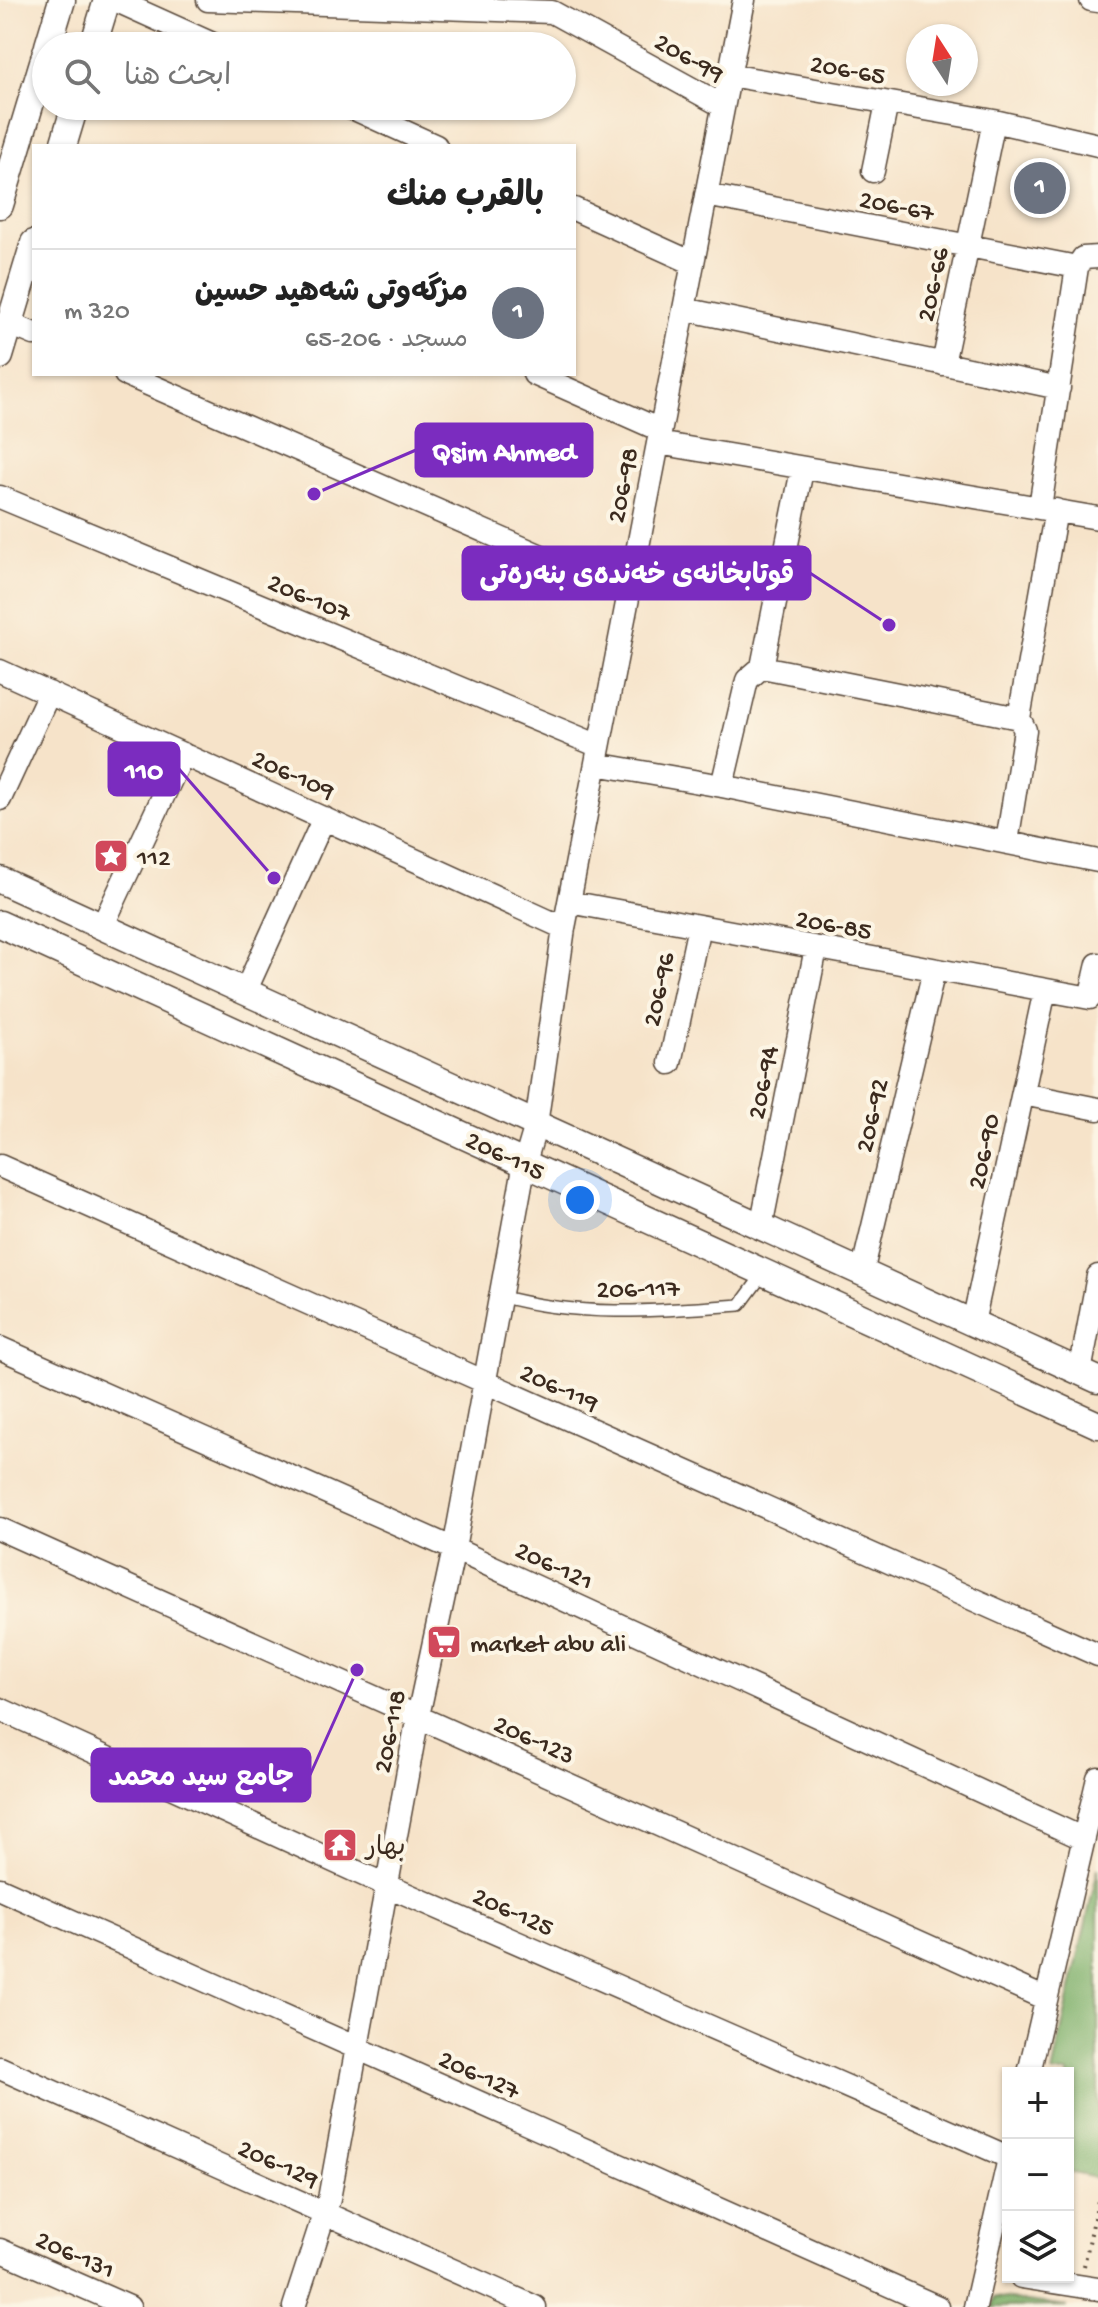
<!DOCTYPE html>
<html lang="ar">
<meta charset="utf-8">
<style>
:root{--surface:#fff;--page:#f6f6f6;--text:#222;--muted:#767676;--line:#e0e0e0;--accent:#d1495b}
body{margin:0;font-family:"Gochi Hand","Playpen Sans Arabic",sans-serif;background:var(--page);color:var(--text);direction:rtl}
.controls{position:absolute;right:24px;bottom:24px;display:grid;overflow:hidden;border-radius:0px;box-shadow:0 2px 6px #0004}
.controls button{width:72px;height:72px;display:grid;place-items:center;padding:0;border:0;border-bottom:2px solid var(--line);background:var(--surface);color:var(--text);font:40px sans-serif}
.compass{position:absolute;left:906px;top:24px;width:72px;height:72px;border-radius:50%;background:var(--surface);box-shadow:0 2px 6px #0004;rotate:348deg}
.you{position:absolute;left:580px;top:1200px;width:28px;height:28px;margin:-20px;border:6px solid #fff;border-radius:50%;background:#1a73e8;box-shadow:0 0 0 12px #1a73e833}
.badge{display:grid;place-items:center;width:52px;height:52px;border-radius:50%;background:var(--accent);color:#fff;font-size:26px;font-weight:700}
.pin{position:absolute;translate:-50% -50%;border:4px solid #fff;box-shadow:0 2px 8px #0006}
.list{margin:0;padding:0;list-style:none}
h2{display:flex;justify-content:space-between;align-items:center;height:104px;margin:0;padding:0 32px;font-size:34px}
h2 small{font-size:26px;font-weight:400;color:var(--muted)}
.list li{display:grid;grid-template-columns:52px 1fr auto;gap:24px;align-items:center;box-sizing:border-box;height:128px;padding:0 32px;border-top:2px solid var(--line)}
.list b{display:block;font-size:30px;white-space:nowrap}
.list p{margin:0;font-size:26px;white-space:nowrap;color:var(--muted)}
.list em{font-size:26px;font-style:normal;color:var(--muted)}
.icon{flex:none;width:44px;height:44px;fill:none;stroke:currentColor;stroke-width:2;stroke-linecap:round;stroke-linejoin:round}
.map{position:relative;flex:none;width:1098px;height:2307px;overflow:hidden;direction:ltr}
.search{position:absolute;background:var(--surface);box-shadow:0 2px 6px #0004;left:32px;top:32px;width:544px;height:88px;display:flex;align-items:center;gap:20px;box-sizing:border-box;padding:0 28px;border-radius:44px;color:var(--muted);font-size:30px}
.panel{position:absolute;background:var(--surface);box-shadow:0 2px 6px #0004;left:32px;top:144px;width:544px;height:232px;border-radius:0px;direction:rtl}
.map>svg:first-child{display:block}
.forest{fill:#7eb06b;stroke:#5c6d44;stroke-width:2}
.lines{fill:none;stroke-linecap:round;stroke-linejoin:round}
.service-casing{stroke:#574638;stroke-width:14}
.minor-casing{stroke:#574638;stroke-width:25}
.tertiary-casing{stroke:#574638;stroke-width:29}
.path{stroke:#574638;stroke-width:4;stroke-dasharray:2 6;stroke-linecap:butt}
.service{stroke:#fff;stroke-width:11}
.minor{stroke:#fff;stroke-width:22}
.tertiary{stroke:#fff;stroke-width:26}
.labels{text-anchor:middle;stroke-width:8;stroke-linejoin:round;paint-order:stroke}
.street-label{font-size:26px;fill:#3b2a1e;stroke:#fcf5e5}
.poi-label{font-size:26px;fill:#3b2a1e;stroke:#fcf5e5;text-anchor:start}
.leader{fill:none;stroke:#7b2cbf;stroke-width:3}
.callout-dot{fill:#7b2cbf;stroke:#fcf5e5;stroke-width:3}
.callout{fill:#7b2cbf;stroke:#7b2cbf;stroke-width:3}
.callout-label{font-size:28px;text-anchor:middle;font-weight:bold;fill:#fff}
</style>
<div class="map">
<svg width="1098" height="2307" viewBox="0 0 1098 2307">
<rect width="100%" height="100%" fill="#fcf5e5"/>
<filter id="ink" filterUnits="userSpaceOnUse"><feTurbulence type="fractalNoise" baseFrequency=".0125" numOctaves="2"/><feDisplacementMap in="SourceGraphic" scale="16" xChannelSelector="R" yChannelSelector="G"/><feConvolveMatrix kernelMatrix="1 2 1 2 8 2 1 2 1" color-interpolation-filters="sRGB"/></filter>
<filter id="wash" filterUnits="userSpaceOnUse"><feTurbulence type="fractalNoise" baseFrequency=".006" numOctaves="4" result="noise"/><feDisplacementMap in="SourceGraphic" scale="32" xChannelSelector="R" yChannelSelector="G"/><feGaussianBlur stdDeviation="1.8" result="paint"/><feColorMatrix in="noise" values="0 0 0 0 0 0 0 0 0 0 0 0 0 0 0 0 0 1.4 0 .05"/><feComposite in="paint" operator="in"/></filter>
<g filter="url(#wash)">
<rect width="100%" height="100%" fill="#f6e3c9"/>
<path class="forest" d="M1098 1868V2172L1097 2178 1068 2172V2073H1052Z
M994 2297 1067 2306 992 2307Z"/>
</g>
<g filter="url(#ink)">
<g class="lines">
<g class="service-casing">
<path id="service" d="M500 1296C578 1318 660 1311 740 1305L763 1274"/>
</g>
<g class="minor-casing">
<path id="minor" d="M115 0 217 46
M208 0 552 12 723 106
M1091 0 1098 1
M729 75 994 121 1098 145
M348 106 436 146
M873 171 887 103
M706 195 1077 267
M574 209 693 263
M684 309 1059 388
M10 324 34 334
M943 364 994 121
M125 374 628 594
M534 374 660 430
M658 443 1098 518
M0 497 599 746
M1040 507 1077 267 1083 258 1098 257
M762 667 802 470
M0 671 564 928
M596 764 722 786 1098 861
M722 786 747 680 762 667 1019 718
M0 799 49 693
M1007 842 1025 730 1019 718 1056 510
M569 902 1090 998 1098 964
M102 927 183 754
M245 992 324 818
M670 1063 699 926
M1023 1094 1098 1109
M0 1166 1098 1655
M761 1227 816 948
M862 1273 934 970
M973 1323 1045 990
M0 1348 454 1549 1084 1839
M1080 1372 1098 1276
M0 1529 1046 1999
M0 1709 388 1886 1008 2157
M0 1889 938 2307
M0 2068 535 2307
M1029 2073 1098 1778
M0 2250 129 2307
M1021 2277 1098 2289
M294 2307 329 2199 418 1716 454 1549 525 1162 536 1125 564 928 744 0
M975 2307 1008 2163"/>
</g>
<g class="tertiary-casing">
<path id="tertiary" d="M48 46 62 0
M93 46 107 0
M63 146 75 106
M0 205 46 52
M0 356 34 243
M0 880 1098 1380
M0 924 1098 1425"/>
</g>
<path class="path" d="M1084 2266 1098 2201"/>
<use href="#service" class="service"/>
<use href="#minor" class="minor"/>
<use href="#tertiary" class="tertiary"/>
</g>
</g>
<defs>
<g id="sight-square" transform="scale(1.8)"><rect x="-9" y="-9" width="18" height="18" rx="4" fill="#d1495b" stroke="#fcf5e5"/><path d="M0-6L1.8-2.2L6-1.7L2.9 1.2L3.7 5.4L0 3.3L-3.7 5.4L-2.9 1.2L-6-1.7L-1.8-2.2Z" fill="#fff"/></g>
<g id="supermarket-square" transform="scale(1.8)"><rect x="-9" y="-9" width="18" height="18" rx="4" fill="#d1495b" stroke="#fcf5e5"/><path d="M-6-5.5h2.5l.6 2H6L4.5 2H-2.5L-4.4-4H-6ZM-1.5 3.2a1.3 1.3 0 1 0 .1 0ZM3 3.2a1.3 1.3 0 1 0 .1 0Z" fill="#fff"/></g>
<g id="temple-square" transform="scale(1.8)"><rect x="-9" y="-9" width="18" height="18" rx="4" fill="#d1495b" stroke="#fcf5e5"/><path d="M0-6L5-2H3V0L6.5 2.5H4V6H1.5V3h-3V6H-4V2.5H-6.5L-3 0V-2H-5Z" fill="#fff"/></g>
</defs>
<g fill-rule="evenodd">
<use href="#sight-square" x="111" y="856"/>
<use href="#supermarket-square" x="444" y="1642"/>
<use href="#temple-square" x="340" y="1845"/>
</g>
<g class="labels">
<g class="street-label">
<text transform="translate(690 56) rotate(29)" y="9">206-99</text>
<text transform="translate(848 68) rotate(10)" y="9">206-65</text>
<text transform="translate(897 204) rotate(11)" y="9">206-67</text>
<text transform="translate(931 284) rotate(-78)" y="9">206-66</text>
<text transform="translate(621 485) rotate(-79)" y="9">206-98</text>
<text transform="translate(310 596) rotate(23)" y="9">206-107</text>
<text transform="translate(294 773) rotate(24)" y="9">206-109</text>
<text transform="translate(834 923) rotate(10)" y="9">206-85</text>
<text transform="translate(657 989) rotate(-78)" y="9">206-96</text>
<text transform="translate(761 1082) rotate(-79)" y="9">206-94</text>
<text transform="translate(870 1115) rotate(-77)" y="9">206-92</text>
<text transform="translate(982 1151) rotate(-78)" y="9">206-90</text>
<text transform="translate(506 1154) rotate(25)" y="9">206-115</text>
<text transform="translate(638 1287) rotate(-1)" y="9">206-117</text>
<text transform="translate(560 1386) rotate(24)" y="9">206-119</text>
<text transform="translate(555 1564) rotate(25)" y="9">206-121</text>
<text transform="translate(388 1731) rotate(-79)" y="9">206-118</text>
<text transform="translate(535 1738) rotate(24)" y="9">206-123</text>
<text transform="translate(514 1910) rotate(24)" y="9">206-125</text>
<text transform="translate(480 2073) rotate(24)" y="9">206-127</text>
<text transform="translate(279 2162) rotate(24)" y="9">206-129</text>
<text transform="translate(76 2253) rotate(24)" y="9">206-131</text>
</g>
<g class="poi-label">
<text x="137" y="865">112</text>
<text x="470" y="1651">market abu ali</text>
<text x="366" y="1854">بهار</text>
</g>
</g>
<path class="leader" d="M314 494L416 450M889 625L810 573M274 878L179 769M357 1670L310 1775"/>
<g class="callout-dot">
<circle cx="314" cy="494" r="8"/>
<circle cx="889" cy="625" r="8"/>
<circle cx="274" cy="878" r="8"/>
<circle cx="357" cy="1670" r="8"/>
</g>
<g class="callout">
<rect x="416" y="424" width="176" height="52" rx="8"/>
<rect x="463" y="547" width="347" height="52" rx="8"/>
<rect x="109" y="743" width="70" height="52" rx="8"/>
<rect x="92" y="1749" width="218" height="52" rx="8"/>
</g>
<g class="callout-label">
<text x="504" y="460">Qsim Ahmed</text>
<text x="637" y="583">قوتابخانەی خەندەی بنەرەتی</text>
<text x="144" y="779">110</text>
<text x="201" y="1785">جامع سيد محمد</text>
</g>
</svg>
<div class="controls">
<button>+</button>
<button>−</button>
<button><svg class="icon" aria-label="layers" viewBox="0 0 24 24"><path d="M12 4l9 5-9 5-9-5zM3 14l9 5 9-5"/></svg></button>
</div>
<svg class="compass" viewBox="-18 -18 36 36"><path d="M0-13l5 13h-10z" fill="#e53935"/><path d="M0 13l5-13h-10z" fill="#767676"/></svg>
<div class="you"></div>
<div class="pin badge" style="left:1040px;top:188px;background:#6b7280">1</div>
<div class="search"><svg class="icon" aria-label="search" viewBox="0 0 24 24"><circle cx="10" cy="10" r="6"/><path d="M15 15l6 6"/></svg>ابحث هنا</div>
<section class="panel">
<h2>بالقرب منك<small></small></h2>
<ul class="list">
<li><span class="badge" style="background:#6b7280">1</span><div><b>مزگەوتی شەهید حسين</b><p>مسجد · 206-65</p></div><em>320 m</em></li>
</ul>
</section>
</div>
